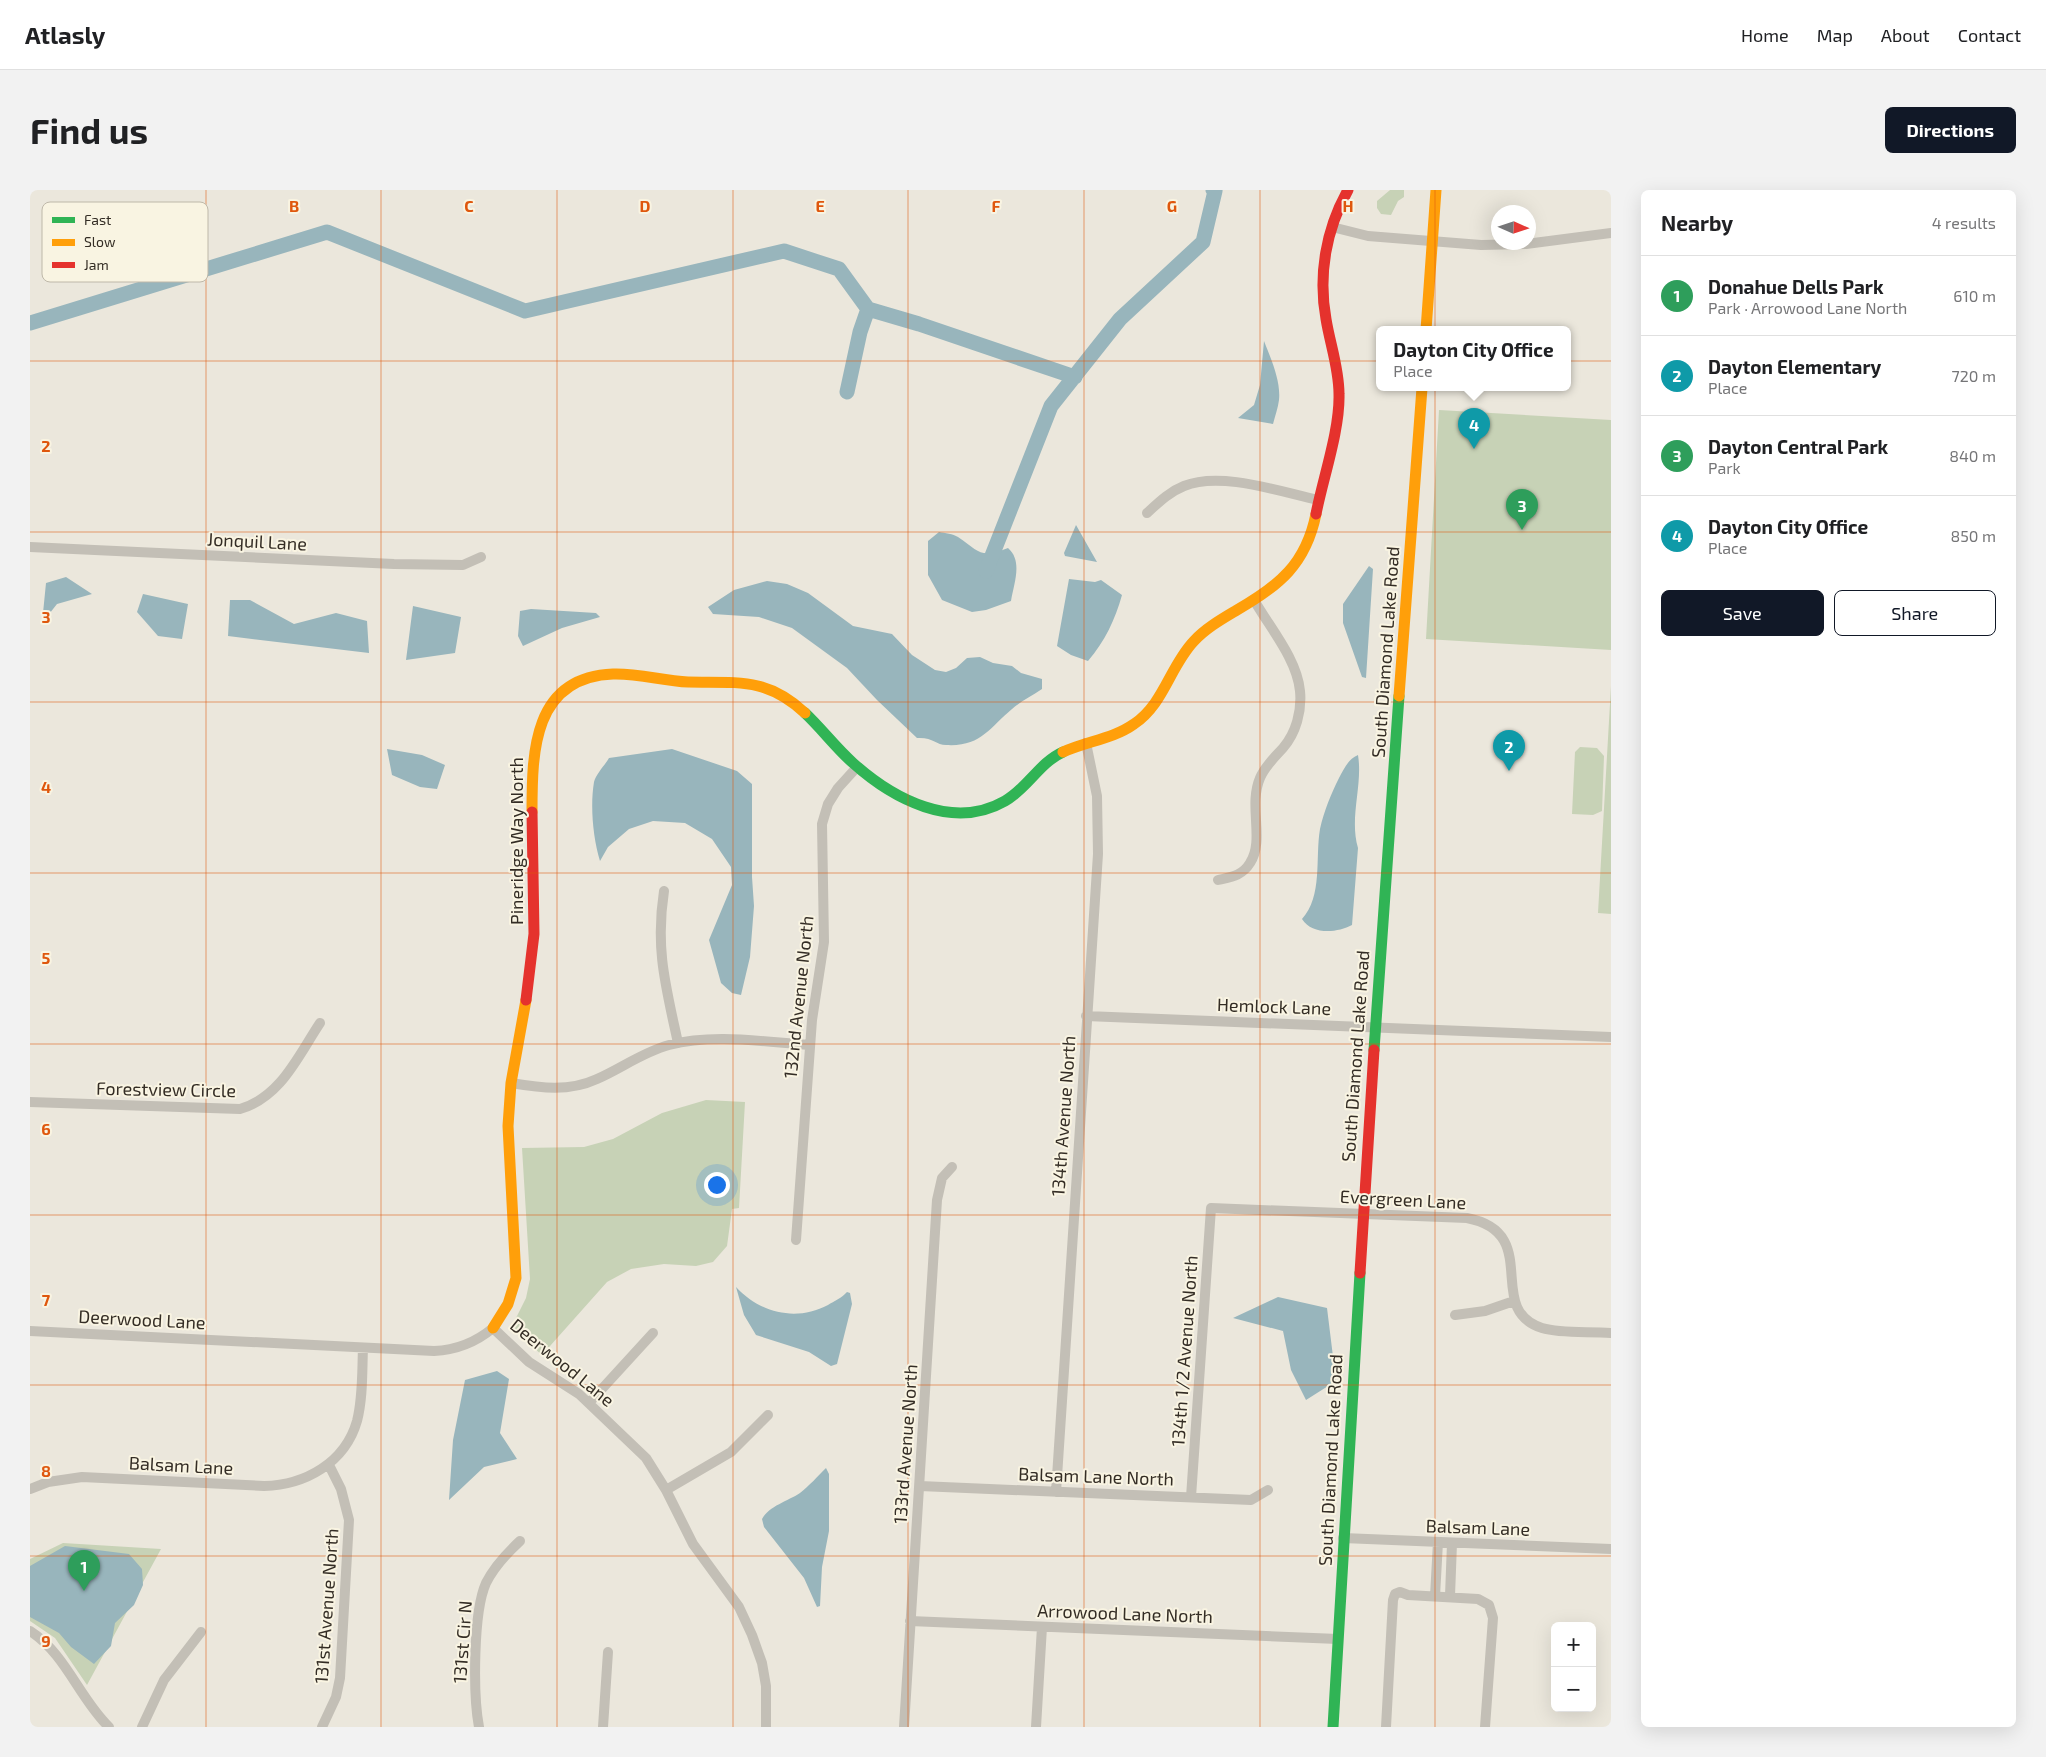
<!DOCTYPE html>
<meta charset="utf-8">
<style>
:root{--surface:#fff;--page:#f2f2f2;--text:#202124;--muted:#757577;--line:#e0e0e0;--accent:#111827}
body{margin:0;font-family:"Exo 2",sans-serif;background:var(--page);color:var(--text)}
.controls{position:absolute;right:15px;bottom:15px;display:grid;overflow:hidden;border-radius:8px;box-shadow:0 5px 20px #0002}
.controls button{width:45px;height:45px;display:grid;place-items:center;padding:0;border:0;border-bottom:1px solid var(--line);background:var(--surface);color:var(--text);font:25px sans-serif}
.compass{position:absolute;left:1461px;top:15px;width:45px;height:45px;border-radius:50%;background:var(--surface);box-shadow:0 5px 20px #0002;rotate:93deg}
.you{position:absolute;left:686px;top:994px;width:18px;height:18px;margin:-12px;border:4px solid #fff;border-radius:50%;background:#1a73e8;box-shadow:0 0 0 8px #1a73e833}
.badge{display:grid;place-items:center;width:32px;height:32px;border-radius:50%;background:var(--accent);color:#fff;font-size:16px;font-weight:700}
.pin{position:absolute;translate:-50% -41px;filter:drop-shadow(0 1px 2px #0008)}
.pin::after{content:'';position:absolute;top:26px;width:18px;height:15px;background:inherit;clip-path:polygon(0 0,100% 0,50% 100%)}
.popup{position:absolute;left:1346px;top:136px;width:195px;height:65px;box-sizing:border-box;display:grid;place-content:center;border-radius:8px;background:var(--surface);filter:drop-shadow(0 1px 4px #0005);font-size:16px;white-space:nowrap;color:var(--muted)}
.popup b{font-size:19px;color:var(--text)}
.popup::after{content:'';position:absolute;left:50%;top:100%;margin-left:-10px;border:10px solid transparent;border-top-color:var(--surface)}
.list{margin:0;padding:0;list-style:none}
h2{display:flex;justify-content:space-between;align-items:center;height:65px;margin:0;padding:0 20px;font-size:21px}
h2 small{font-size:16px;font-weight:400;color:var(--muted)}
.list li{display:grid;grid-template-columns:32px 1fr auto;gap:15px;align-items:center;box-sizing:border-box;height:80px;padding:0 20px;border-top:1px solid var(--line)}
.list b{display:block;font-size:19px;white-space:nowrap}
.list p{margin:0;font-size:16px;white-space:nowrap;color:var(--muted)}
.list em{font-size:16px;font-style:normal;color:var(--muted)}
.actions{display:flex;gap:10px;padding:15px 20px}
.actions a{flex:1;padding:11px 0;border:1px solid var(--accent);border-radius:8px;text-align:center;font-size:18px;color:var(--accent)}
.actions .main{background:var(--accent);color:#fff}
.map{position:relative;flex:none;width:1581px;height:1537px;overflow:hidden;border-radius:8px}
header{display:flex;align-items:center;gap:30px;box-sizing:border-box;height:70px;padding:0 25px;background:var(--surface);border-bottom:1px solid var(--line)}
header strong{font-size:24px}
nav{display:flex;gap:28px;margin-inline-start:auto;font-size:18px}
.intro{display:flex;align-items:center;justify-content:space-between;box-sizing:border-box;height:120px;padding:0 30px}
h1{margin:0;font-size:35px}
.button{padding:12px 22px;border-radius:8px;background:var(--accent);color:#fff;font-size:18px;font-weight:700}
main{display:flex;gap:30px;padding:0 30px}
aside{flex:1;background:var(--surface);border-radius:8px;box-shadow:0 5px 20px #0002}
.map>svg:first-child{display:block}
.green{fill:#c7d2b6}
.water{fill:#98b5bc}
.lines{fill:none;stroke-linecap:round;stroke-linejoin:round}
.river{stroke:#98b5bc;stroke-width:15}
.street{stroke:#c3bfb6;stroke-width:10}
.fast{stroke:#30b455;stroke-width:11}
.slow{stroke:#ff9f0a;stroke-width:11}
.jam{stroke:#e5322d;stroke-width:11}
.grid{fill:none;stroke:#df570d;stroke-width:1;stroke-opacity:0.55}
.labels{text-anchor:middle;stroke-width:4;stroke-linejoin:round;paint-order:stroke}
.street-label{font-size:18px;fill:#342d25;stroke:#f9f4e2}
.key{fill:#f9f4e2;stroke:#beb8a9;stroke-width:1}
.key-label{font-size:14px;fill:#342d25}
.grid-label{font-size:16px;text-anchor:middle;font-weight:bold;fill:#df570d;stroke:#f9f4e2;stroke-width:4;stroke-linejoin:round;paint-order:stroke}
</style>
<header>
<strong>Atlasly</strong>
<nav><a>Home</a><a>Map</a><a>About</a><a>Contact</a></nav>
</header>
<div class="intro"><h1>Find us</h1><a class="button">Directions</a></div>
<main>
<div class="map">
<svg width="1581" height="1537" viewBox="0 0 1581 1537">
<rect width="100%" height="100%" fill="#ebe7dc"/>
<path class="green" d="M1360 0H1374V7L1368 11 1361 25 1351 24 1347 18V11Z
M1409 220 1581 230V460L1396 449Z
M1581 496V724L1568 723Z
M1550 557 1567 558 1574 566 1572 621 1563 625 1542 624 1545 562Z
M676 910 715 912 709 1018 702 1019 697 1056 683 1072 666 1076 634 1074 601 1079 577 1092 512 1165 481 1138 496 1108 500 1089 492 958 554 957 583 949 632 923Z
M33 1353 131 1359 57 1495 25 1448 0 1431V1369Z"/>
<path class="water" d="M1234 151C1241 169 1251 191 1249 210 1248 218 1245 226 1243 234L1208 228 1224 215 1230 195Z
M1046 335 1067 372 1035 366 1034 363Z
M909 342C915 343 923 344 928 347 950 362 950 369 978 358 993 371 984 393 981 411L956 420 942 422 912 410 898 385V351Z
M1339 376 1343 379 1336 488 1332 487 1313 433V414Z
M36 387 62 404 27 414 12 433 16 393Z
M1039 389 1065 392 1071 390 1092 405C1085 430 1075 451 1058 471L1041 465 1027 456Z
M737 391 757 394 778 403 823 436 862 444 882 465 905 480 916 482 926 478 937 468 950 467 963 473 982 476 991 483 1012 489V499C1002 506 991 511 982 519 959 538 951 557 916 555 906 555 903 547 887 548L847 510 817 478 762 438 729 427 683 424 678 417 704 400Z
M113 404 158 414 152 449 128 446 107 422Z
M200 410H220L264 434 306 423 337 431 339 463 198 446Z
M383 416 431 427 425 463 376 470Z
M501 419 566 423 570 427 532 438 493 456 488 446 490 421Z
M357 559 392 565 415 575 407 599 390 597 362 585Z
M642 559 707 581 722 594V687L724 716 720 767 711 805 702 803 691 793 679 750 702 695 701 677 682 649 655 633 623 631 599 639 578 657 570 671C563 648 560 616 564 592 566 584 575 575 579 568Z
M1328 565C1333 595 1319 628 1328 658L1322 735C1307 743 1282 745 1272 729 1293 706 1285 668 1290 639 1294 621 1301 604 1309 588 1314 579 1318 569 1328 565Z
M706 1097C730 1123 766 1132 798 1115 804 1111 812 1108 817 1102L820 1103 822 1114 807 1174 801 1176 779 1162 726 1145 714 1125Z
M1248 1107 1297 1118 1306 1191 1276 1210 1261 1180 1253 1141 1203 1128Z
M467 1181 479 1189 470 1243 487 1269 454 1277 419 1310 423 1250 435 1190Z
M796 1278 799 1284V1341L792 1377 790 1416 787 1417 774 1388 734 1337 732 1329C739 1316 758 1311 770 1303 779 1296 788 1286 796 1278Z
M35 1356 99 1364 112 1379 113 1395 104 1415 85 1433 81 1456 64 1474 41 1457 29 1443 0 1427V1376Z"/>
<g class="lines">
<path class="river" d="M0 133 297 42 495 121 754 61 809 79 838 119 889 134 1045 187
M817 202 830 142 838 119
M956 381 1021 216 1090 129 1173 52 1185 1 1183 0"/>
<path class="street" d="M1302 37 1338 46 1451 55 1496 54 1581 43
M1117 323C1129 312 1139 302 1154 296 1191 281 1251 302 1289 310
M0 357 364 374 433 375 451 367
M1188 690C1201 687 1212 686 1220 673 1235 650 1218 616 1230 588 1235 576 1244 568 1253 558 1266 543 1272 521 1270 501 1267 469 1240 438 1224 410
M634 701C625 759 636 797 648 853
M1056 826 1581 847
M481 893C511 898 539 902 567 889 592 878 613 862 639 855 684 843 734 852 779 855
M0 912 210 919C251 907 268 866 290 833
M766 1050 782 830 794 752 792 634 798 614 808 598 827 577
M1425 1125 1455 1121 1484 1111
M0 1141 404 1161C427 1160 445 1153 463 1138L499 1172 549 1204 616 1268 636 1300 663 1354 709 1417 722 1445 732 1473 736 1496V1537
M559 1213 623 1143
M890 1296 1221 1310 1238 1300
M0 1299 18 1292 52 1287 234 1296C275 1295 315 1273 327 1231 333 1208 332 1182 333 1158
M636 1300 701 1262 738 1225
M1026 1302 1068 664 1067 606 1056 553
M1161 1307 1181 1018 1437 1028C1514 1043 1453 1119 1512 1138 1532 1144 1559 1141 1581 1143
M1313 1348 1581 1359
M1405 1406 1408 1352
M1420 1406 1422 1353
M880 1431 1308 1449
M0 1441C36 1464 49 1508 79 1537
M112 1537 134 1490 171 1442
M292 1537 306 1507 310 1488 319 1330 311 1299 299 1275
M449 1537C443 1505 443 1422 456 1393 464 1377 477 1363 490 1351
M573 1537 578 1462
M874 1537 907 1010 912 988 922 977
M1006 1537 1012 1437
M1356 1537 1363 1410 1365 1404 1370 1402 1378 1405 1448 1409 1459 1415 1463 1428 1455 1537"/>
<path class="fast" d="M775 523C792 539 806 558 823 573 863 609 923 641 975 611 998 598 1009 573 1033 562
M1344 860 1369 506
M1303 1537 1330 1083"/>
<path class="slow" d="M1396 140 1406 0
M1369 506 1392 198
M1033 562C1057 551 1083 549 1104 534 1134 514 1140 476 1164 451 1176 438 1192 429 1207 420 1249 396 1276 374 1286 324
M502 622C502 562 503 487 583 484 608 483 633 491 658 492 707 493 736 487 775 523
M463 1138 478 1114 486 1088 478 936 481 893 496 810"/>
<path class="jam" d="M1286 324C1293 288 1310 240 1309 204 1309 178 1300 154 1296 129 1288 85 1296 39 1318 0
M496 810 504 744 502 622
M1330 1083 1344 860"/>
</g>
<path class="grid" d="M176 0V1537M351 0V1537M527 0V1537M703 0V1537M878 0V1537M1054 0V1537M1230 0V1537M1405 0V1537M0 171H1581M0 342H1581M0 512H1581M0 683H1581M0 854H1581M0 1025H1581M0 1195H1581M0 1366H1581"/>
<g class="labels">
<g class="street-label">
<text transform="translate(227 352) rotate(3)" y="6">Jonquil Lane</text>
<text transform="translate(1356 462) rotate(-86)" y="6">South Diamond Lake Road</text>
<text transform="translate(487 651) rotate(-90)" y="6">Pineridge Way North</text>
<text transform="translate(769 807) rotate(-84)" y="6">132nd Avenue North</text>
<text transform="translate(1244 817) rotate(2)" y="6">Hemlock Lane</text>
<text transform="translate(1326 866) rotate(-86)" y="6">South Diamond Lake Road</text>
<text transform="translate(136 900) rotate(1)" y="6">Forestview Circle</text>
<text transform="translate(1034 926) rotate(-86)" y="6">134th Avenue North</text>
<text transform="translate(1373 1010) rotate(3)" y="6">Evergreen Lane</text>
<text transform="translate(112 1130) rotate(3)" y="6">Deerwood Lane</text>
<text transform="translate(1155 1161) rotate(-86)" y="6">134th 1/2 Avenue North</text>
<text transform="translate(532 1173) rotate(39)" y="6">Deerwood Lane</text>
<text transform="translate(876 1254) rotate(-86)" y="6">133rd Avenue North</text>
<text transform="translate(1301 1270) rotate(-87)" y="6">South Diamond Lake Road</text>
<text transform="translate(151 1276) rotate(3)" y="6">Balsam Lane</text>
<text transform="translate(1066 1287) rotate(2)" y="6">Balsam Lane North</text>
<text transform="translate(1448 1338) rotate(2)" y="6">Balsam Lane</text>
<text transform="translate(297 1416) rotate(-86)" y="6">131st Avenue North</text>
<text transform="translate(1095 1424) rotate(2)" y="6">Arrowood Lane North</text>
<text transform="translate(433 1452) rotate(-86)" y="6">131st Cir N</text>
</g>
</g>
<rect x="12" y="12" width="166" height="80" rx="8" class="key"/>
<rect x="22" y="27" width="23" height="6" fill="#30b455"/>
<rect x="22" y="49" width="23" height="7" fill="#ff9f0a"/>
<rect x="22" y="72" width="23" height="6" fill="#e5322d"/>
<g class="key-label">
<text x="54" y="35">Fast</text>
<text x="54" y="57">Slow</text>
<text x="54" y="80">Jam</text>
</g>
<g class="grid-label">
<text x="264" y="22">B</text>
<text x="439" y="22">C</text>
<text x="615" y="22">D</text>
<text x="790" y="22">E</text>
<text x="966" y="22">F</text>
<text x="1142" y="22">G</text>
<text x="1318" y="22">H</text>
<text x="16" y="262">2</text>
<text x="16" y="433">3</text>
<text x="16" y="603">4</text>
<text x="16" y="774">5</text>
<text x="16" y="945">6</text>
<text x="16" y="1116">7</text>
<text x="16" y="1287">8</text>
<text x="16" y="1457">9</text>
</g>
</svg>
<div class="controls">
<button>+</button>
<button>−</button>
</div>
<svg class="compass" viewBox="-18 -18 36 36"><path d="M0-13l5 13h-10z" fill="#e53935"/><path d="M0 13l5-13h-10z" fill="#757577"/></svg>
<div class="you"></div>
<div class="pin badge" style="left:54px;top:1401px;background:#2e9e5b">1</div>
<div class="pin badge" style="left:1479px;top:581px;background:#0f9aa8">2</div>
<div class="pin badge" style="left:1492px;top:340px;background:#2e9e5b">3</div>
<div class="pin badge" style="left:1444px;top:259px;background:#0f9aa8">4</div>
<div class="popup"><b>Dayton City Office</b>Place</div>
</div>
<aside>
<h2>Nearby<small>4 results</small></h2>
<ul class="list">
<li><span class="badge" style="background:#2e9e5b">1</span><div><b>Donahue Dells Park</b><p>Park · Arrowood Lane North</p></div><em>610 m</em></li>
<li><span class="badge" style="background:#0f9aa8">2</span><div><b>Dayton Elementary</b><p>Place</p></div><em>720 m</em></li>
<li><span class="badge" style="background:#2e9e5b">3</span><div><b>Dayton Central Park</b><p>Park</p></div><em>840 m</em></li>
<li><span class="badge" style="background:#0f9aa8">4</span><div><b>Dayton City Office</b><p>Place</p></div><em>850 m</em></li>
</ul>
<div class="actions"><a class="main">Save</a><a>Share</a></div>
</aside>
</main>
